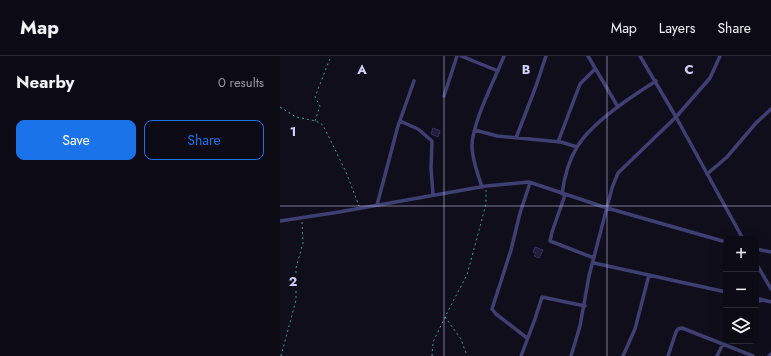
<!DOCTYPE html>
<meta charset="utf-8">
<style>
:root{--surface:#0c0a14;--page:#1a1822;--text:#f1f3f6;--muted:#9a9aa0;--line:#2c2b34;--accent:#1a73e8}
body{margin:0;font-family:Jost,sans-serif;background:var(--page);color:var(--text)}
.controls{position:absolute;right:12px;bottom:12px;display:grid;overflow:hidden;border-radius:8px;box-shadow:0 4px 16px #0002}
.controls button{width:36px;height:36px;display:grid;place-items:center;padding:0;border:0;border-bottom:1px solid var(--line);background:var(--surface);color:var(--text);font:20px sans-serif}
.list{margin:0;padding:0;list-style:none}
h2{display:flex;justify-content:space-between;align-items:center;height:52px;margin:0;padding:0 16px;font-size:17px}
h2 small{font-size:13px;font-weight:400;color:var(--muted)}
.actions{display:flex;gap:8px;padding:12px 16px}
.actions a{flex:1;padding:9px 0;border:1px solid var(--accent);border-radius:8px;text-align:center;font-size:14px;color:var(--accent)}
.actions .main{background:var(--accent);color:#fff}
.icon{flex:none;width:22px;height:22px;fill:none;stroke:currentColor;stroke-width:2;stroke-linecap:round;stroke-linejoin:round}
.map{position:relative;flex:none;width:491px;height:300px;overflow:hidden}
header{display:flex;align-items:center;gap:24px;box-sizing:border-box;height:56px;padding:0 20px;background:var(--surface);border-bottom:1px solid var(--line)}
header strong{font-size:19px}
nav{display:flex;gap:22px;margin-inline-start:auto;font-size:14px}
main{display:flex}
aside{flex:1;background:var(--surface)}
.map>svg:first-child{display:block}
.building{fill:#211c3a;stroke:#3a3162}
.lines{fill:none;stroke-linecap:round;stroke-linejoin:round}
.path{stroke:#3c9f96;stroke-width:1;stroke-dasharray:2 3;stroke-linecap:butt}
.street{stroke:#3f3f74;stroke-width:3.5}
.grid{fill:none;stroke:#d2cff8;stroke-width:1;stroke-opacity:0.55}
.grid-label{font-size:13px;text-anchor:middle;font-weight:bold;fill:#d2cff8;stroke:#100e1b;stroke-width:4;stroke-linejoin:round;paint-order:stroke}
</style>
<header>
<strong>Map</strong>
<nav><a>Map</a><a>Layers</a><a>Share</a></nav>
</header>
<main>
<aside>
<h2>Nearby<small>0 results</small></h2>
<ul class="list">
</ul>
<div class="actions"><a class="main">Save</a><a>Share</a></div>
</aside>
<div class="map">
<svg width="491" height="300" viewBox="0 0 491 300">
<rect width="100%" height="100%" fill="#100e1b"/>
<path class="building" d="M153 72 160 75 158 81 151 78Z
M255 191 263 194 259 202 254 200 256 197 253 196Z"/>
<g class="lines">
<path class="path" d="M0 51 16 61 36 65 43 69 66 116 79 150
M35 65 40 50 35 41 51 0
M165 261 181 283 187 300
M1 300 16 244V212L23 187 22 166
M152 300 153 286 169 253 187 219 206 148V134"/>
<path class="street" d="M181 0 218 15
M308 0 338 51
M360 0 396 61 463 183
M164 40 177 0
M120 65 138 73 152 85 151 112 153 139
M195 74 217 80 281 86 297 91
M236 82 256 30 266 0
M278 86 300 28 315 13
M427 118 447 101 476 67 491 53
M202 131C198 118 192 104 192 90 192 67 215 23 224 0
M282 138C284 123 289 104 297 91 311 67 352 40 376 25
M285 139 272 176 270 185 314 202
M97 149 118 70 134 25
M0 165 59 156 206 130 249 126 327 152 446 186
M476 193 491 196
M314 207 446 236
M476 207 491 233
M476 242 491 246
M476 246 483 244
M247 282 216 258 212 253 231 194 240 157 250 127
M241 300 255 263 262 241 305 250
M291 300 300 270 309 220 332 132 338 117 396 61 430 22 440 0
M343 300 355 273 369 219
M388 300 396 276 398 273 402 272 473 300
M437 300 443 288
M489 300 491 298"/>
</g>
<path class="grid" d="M164 0V300M327 0V300M0 150H491"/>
<g class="grid-label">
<text x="82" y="18">A</text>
<text x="246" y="18">B</text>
<text x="409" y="18">C</text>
<text x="13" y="80">1</text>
<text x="13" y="230">2</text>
</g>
</svg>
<div class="controls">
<button>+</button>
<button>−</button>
<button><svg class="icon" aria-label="layers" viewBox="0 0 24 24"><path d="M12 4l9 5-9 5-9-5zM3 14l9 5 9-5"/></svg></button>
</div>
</div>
</main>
